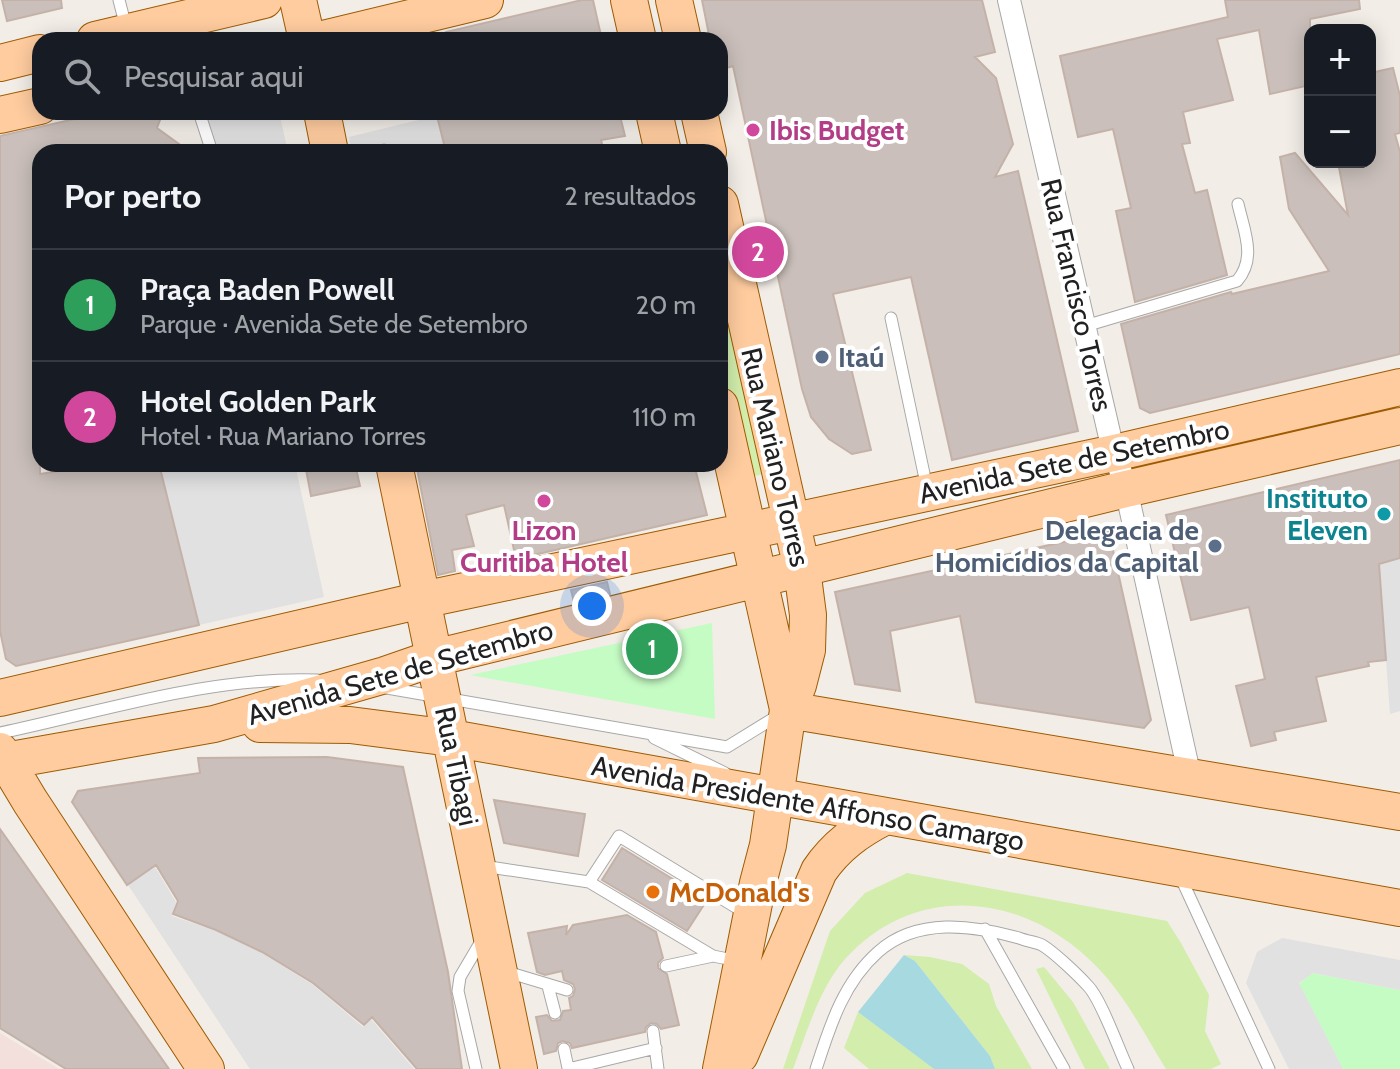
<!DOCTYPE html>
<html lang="pt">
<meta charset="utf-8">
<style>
:root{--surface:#171b24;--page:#242831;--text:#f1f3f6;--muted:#9ea1a6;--line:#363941;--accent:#d20014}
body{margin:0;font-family:Cabin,sans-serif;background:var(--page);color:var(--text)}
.controls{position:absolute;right:24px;top:24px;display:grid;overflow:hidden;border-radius:16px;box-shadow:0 4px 20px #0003}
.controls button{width:72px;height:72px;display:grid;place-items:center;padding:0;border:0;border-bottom:2px solid var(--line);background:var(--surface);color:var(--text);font:40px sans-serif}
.you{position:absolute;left:592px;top:606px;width:28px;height:28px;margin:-20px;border:6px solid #fff;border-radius:50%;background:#1a73e8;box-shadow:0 0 0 12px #1a73e833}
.badge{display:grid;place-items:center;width:52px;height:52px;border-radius:50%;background:var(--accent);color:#fff;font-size:26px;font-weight:700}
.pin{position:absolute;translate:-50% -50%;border:4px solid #fff;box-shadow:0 2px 8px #0006}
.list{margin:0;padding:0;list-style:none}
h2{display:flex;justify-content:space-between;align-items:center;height:104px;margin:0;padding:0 32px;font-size:34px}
h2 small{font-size:26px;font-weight:400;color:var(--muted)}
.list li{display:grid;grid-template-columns:52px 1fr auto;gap:24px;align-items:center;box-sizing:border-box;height:112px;padding:0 32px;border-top:2px solid var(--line)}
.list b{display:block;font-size:30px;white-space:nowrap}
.list p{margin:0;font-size:26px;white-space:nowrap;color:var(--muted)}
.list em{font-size:26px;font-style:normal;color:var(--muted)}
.icon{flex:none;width:44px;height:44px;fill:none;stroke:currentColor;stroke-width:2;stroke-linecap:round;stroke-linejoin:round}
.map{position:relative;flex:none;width:1400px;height:1069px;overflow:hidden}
.search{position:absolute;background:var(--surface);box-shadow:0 4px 20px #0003;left:32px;top:32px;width:696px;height:88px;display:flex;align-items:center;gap:20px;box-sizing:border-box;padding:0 28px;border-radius:24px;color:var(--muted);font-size:30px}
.panel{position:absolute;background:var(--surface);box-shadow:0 4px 20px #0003;left:32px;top:144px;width:696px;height:328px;border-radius:24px}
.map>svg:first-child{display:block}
.military{fill:#f3dfdb}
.grass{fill:#d2edac}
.park{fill:#c5fcc4}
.parking{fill:#e1e1e1}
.water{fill:#a7d9e0}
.building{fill:#cabfba;stroke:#c4b2a9;stroke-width:2}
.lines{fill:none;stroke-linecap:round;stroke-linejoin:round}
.lane-casing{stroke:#a8a8a8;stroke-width:13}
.street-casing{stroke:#a8a8a8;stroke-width:24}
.primary-casing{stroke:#9e5b00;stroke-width:38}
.lane{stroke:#fff;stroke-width:11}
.street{stroke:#fff;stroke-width:22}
.primary{stroke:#ffcc9f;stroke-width:36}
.hotel-dot{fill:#d1479c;stroke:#fff;stroke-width:3}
.service-dot{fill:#5c6f8a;stroke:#fff;stroke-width:3}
.culture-dot{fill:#0f9aa8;stroke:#fff;stroke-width:3}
.food-dot{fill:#e8710a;stroke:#fff;stroke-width:3}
.labels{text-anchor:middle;stroke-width:8;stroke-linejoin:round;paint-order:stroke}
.hotel-label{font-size:28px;font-weight:bold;fill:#b23c85;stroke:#fff;text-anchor:start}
.street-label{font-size:28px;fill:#212121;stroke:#fff}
.service-label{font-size:28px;font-weight:bold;fill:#4e5e75;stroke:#fff;text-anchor:start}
.culture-label{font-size:28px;font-weight:bold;fill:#0d838f;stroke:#fff;text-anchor:end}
.food-label{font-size:28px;font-weight:bold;fill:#c56008;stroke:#fff;text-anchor:start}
</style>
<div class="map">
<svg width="1400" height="1069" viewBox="0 0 1400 1069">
<rect width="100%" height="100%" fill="#f2ede7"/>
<path class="military" d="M0 1033 59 1069H0Z"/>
<path class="grass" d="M720 220 776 471 741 479 720 383Z
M907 873 1167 921 1181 943 1209 995 1205 1031 1221 1064 1211 1069H1166C1145 1035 1126 997 1098 968 1028 894 917 879 845 959 819 989 807 1032 793 1069H783L830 931 865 893Z
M904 955 930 957 962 964 989 984 996 1006 1032 1069H995L990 1056 915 961Z
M1044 967 1073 1002 1110 1069H1085L1036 969Z
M858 1012 934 1069H869L844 1048Z"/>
<path class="park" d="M712 623 715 719 470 675Z
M1312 973 1400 990V1069H1343L1299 984Z"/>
<path class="parking" d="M204 112H279L288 152H210Z
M451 112 524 152H352L349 137Z
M159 464H295L324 597 199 625Z
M1400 558V711L1390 714 1379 564Z
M155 867 176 902 172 916 216 931 260 952 312 984 363 1027 371 1019 414 1069H250L128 885Z
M1282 938 1400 960V990L1313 973 1299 983 1343 1069H1289L1246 983 1257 952Z"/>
<path class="water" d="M904 955 915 961 990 1056 995 1069H934L858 1012Z"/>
<path class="building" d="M2 0H61L62 8 7 21Z
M582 0H593L602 40H447L446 32Z
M702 0H982L995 52 975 57 996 78 1013 144 995 177 1018 171 1078 431 952 460 911 277 833 294 871 450 852 454 829 439 811 417 802 389 733 66 723 69 720 40H710Z
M1225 0H1359L1360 9 1310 19V85L1270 94 1259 30 1217 39 1233 100 1183 112 1190 143 1182 144 1195 193 1207 190 1227 275 1135 302 1116 211 1131 208 1113 129 1078 137 1060 56 1228 17Z
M1393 68 1400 96V133L1395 134 1400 152V354L1150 413 1140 408 1121 324 1231 292 1232 294 1329 271 1289 209 1280 157 1295 153 1348 215 1338 162H1370V73Z
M105 112H163L157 128 190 152H40V474L102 464H159L199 625 16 666 6 659 0 631V136Z
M436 112H619L625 136 601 140 604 152H446Z
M1400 460V558L1379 564 1386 660 1368 662 1369 666 1316 677 1326 721 1274 732 1276 740 1251 746 1236 686 1265 679 1249 607 1191 620 1166 515Z
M305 464H355L360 486 311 496Z
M416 464H694L707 515 516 559 504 505 466 515 474 546 452 550 455 571 438 575Z
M1109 532 1151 720 1144 728 976 702 960 616 890 631 900 691 855 684 835 592Z
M607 582 610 594 574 602 571 590Z
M327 757 403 767 448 972 462 1069H417L372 1017 364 1025 313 983 262 952 216 930 173 914 178 901 156 865 127 885 72 802 78 791 200 773 198 758Z
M494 800 585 814 578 856 504 843Z
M0 829 169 1069H66L0 1028Z
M622 848 707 900 687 931 602 880Z
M627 915 656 932 663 958 658 963V968L667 974 679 1025 661 1029 657 1024 651 1023 646 1027 645 1032 572 1048 570 1043 563 1041 558 1043 556 1051 544 1054 536 1017 547 1015 552 1021 560 1020 563 1011 571 1010 569 998 573 996 575 989 573 984 564 980 562 971 545 975 537 972 528 933 567 926 566 935 573 925Z"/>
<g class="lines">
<g class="lane-casing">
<path id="lane" d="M119 0 126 27
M199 112 212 152
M384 150V152
M891 318 927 488
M1085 326 1237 281C1257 258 1244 231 1238 204
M387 688 727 747 779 715
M0 733C105 711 210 676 318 680
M654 738 725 773
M483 866 589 882
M1180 876 1269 1069
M985 929 1064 1069
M738 961 713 956 589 882 619 836 747 914
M666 966 713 956
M507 972 567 990
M548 986 555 1013
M653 1031 658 1069
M564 1049 568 1068
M476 1069 458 991 460 977 483 938
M568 1069 656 1048
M816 1069C830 1026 843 983 878 952 917 917 973 925 1019 938 1026 941 1036 942 1042 945 1055 953 1078 975 1088 986 1101 999 1119 1050 1128 1069"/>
</g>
<g class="street-casing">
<path id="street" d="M1009 0 1110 437 1126 489 1190 777"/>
</g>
<g class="primary-casing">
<path id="primary" d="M298 0 307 40
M629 0 638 40
M674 0 683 40
M95 40 264 0
M319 40 485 0
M0 63 40 53
M322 112 330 152
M654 112 663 152
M699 112 708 152
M0 115 40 106
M720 204 802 569 808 615 807 650 798 685 788 710 768 845 758 883 721 1069
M720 406 788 709
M394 464 519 1069
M748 531 1114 453 1400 387
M0 698 422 600 728 535
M788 710 1400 812
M260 724 350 725 451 738 1400 908
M0 751 30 801 206 1069
M5 761 214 724 385 675 434 658 1126 489 1400 426
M740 1055 819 871C836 846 857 831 884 817"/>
</g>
<use href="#lane" class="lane"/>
<use href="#street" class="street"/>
<use href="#primary" class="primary"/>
</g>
<g class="hotel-dot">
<circle cx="753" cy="130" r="8"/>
<circle cx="544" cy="501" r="8"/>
</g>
<g class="service-dot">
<circle cx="822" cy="357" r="8"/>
<circle cx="1215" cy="546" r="8"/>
</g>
<circle class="culture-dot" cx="1384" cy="514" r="8"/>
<circle class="food-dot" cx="653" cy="892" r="8"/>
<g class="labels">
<g class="hotel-label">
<text x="769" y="140">Ibis Budget</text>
<text x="544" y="540" text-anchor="middle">Lizon<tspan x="544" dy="32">Curitiba Hotel</tspan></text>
</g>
<g class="street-label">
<text transform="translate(1077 295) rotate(77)" y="10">Rua Francisco Torres</text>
<text transform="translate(776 457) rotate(77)" y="10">Rua Mariano Torres</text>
<text transform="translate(1074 461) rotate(-12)" y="10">Avenida Sete de Setembro</text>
<text transform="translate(400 672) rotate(-16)" y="10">Avenida Sete de Setembro</text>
<text transform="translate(457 766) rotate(78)" y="10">Rua Tibagi</text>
<text transform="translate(808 803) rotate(10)" y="10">Avenida Presidente Affonso Camargo</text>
</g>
<g class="service-label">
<text x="838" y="367">Itaú</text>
<text x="1199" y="540" text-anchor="end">Delegacia de<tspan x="1199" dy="32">Homicídios da Capital</tspan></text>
</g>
<g class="culture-label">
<text x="1368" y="508">Instituto<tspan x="1368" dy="32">Eleven</tspan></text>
</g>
<g class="food-label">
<text x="669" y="902">McDonald's</text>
</g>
</g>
</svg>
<div class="controls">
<button>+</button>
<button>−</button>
</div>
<div class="you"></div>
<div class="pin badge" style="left:652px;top:649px;background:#2e9e5b">1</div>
<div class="pin badge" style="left:758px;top:252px;background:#d1479c">2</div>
<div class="search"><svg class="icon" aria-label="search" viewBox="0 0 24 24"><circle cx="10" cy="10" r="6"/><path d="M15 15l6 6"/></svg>Pesquisar aqui</div>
<section class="panel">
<h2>Por perto<small>2 resultados</small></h2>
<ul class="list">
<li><span class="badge" style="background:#2e9e5b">1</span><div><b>Praça Baden Powell</b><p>Parque · Avenida Sete de Setembro</p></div><em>20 m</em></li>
<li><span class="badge" style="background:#d1479c">2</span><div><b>Hotel Golden Park</b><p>Hotel · Rua Mariano Torres</p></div><em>110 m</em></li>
</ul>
</section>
</div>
